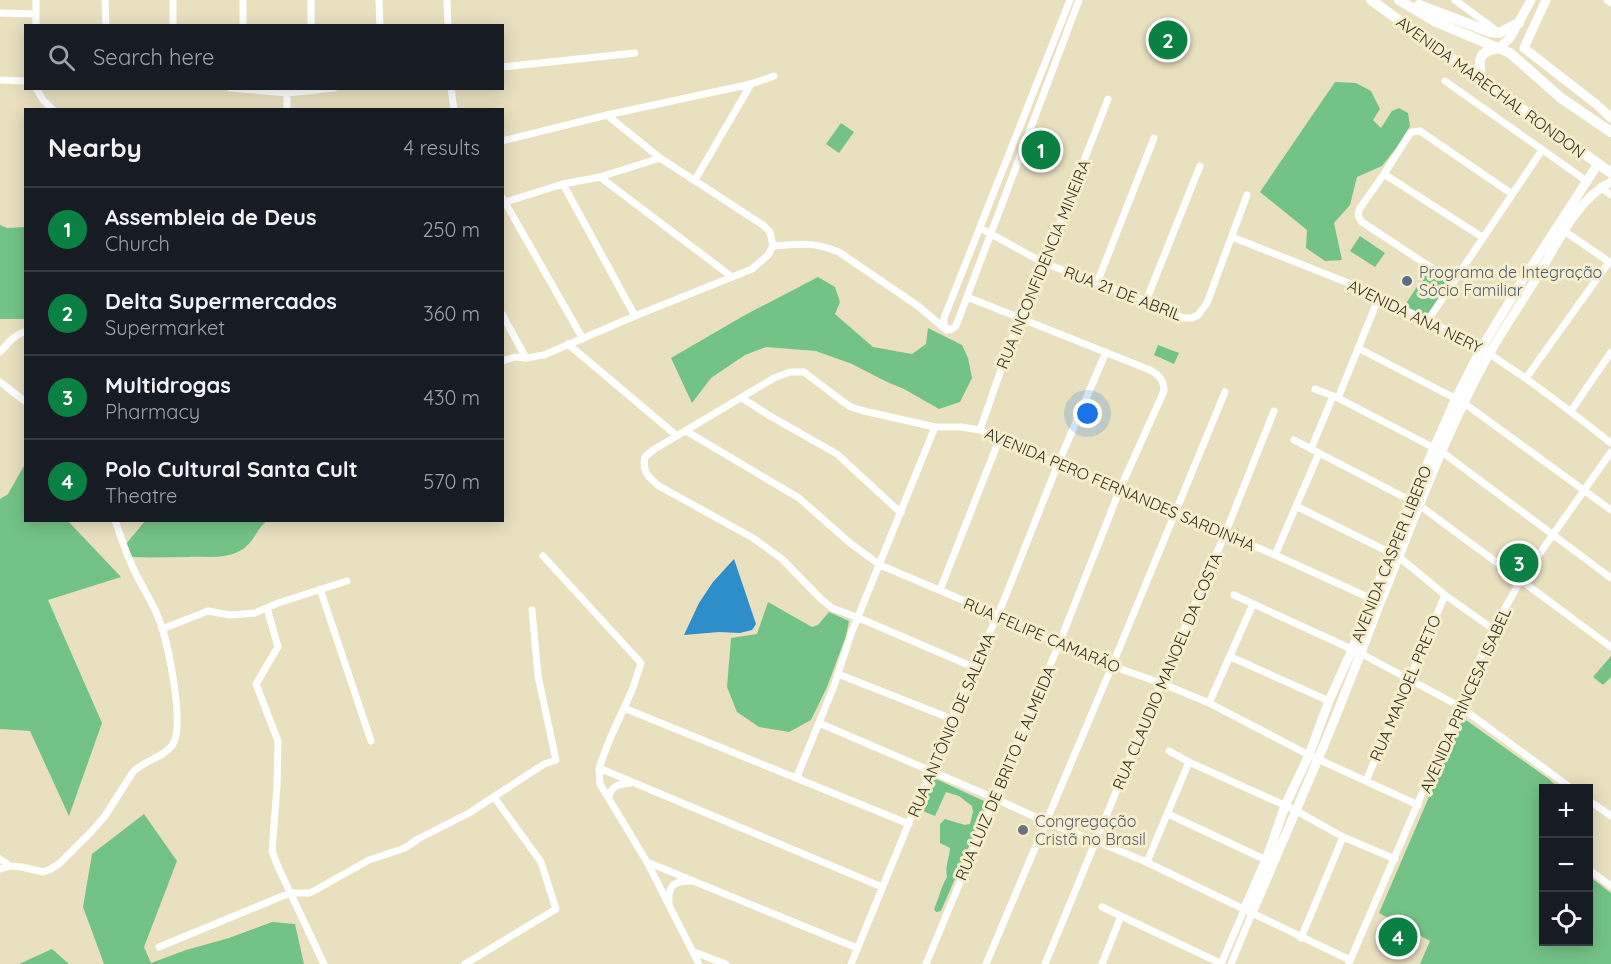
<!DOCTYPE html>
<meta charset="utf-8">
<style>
:root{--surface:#171b24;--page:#20242c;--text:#f1f3f6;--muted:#9ea1a6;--line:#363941;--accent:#0b8043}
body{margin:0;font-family:Quicksand,sans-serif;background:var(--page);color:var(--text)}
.controls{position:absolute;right:18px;bottom:18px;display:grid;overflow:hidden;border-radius:0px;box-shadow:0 3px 15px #0003}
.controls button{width:54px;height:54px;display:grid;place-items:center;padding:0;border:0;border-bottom:2px solid var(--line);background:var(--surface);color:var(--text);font:30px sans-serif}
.you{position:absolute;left:1088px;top:414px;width:21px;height:21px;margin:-15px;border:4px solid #fff;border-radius:50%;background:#1a73e8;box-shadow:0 0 0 9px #1a73e833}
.badge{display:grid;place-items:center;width:39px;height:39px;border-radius:50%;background:var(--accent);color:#fff;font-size:20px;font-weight:700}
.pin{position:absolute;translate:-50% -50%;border:3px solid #fff;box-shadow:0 2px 6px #0006}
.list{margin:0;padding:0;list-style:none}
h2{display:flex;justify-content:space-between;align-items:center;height:78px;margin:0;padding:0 24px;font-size:26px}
h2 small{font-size:20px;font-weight:400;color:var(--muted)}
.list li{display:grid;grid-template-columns:39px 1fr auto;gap:18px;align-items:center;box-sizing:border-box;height:84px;padding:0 24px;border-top:2px solid var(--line)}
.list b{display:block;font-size:22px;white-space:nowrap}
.list p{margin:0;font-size:20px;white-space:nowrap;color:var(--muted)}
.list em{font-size:20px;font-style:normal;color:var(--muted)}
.icon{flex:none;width:33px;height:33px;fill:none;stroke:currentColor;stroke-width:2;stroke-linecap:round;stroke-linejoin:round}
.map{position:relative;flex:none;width:1611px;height:964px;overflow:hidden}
.search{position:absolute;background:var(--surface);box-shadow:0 3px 15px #0003;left:24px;top:24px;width:480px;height:66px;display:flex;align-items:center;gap:15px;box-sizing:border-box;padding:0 21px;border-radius:0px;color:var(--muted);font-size:22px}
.panel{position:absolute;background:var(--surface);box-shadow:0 3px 15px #0003;left:24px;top:108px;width:480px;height:414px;border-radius:0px}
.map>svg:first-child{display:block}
.green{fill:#73c386}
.water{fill:#2d8ec9}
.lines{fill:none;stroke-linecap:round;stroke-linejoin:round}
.minor{stroke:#fff;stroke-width:7}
.tertiary{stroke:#fff;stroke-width:9}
.secondary{stroke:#fff;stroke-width:10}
.service-dot{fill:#5c6f8a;stroke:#f6eecd;stroke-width:2}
.worship-dot{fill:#6b7280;stroke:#f6eecd;stroke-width:2}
.labels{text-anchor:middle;stroke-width:6;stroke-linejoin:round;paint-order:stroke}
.street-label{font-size:16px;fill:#333023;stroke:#f6eecd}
.service-label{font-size:16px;fill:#4e5e75;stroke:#f6eecd;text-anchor:start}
.worship-label{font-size:16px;fill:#5b616d;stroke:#f6eecd;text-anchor:start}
</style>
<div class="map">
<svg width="1611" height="964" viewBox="0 0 1611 964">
<rect width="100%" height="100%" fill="#e9e0c0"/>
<path class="green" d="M1335 82 1356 83 1371 91 1380 109 1373 120 1381 128 1392 111 1399 108 1408 113 1410 126 1397 147 1382 166 1357 177 1350 205 1334 223 1342 260 1325 261 1306 248 1307 230 1260 192Z
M841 123 854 132 839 153 826 144Z
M0 225 7 228 25 227V319H0Z
M1360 236 1385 253 1375 267 1350 251Z
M1430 267 1453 282 1428 320 1403 308Z
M818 277 835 287 840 302 835 314 873 347 912 354 926 344 928 328 962 345 968 358 972 378 960 402 939 409 904 389 887 382 852 364 816 351 766 347 745 355 711 378 692 403 671 358 745 315Z
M1158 345 1179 353 1174 364 1154 355Z
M25 464 26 520 68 521 121 577 48 600 102 723 69 816 30 731 0 729V499L8 494Z
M145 521H267C257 528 254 542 243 549 227 560 206 556 188 557 169 557 151 558 132 557L126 544Z
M768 602 812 627 818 625 829 612 849 621 846 636 827 687 811 720 789 732 759 727 737 712 727 687 731 638 757 634Z
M1611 656V677L1603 685 1593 677Z
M1463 718 1549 779 1557 787V788H1544V942H1588L1589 876 1611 893V964H1420L1430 941 1379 913Z
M934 778 984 801 985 809 941 911 936 912 934 909C939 898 941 887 947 877 945 865 949 860 950 848L940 843V824L945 819 965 825 970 824 973 812 972 806 959 796 946 792 935 816 920 810Z
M144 814 177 861 144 947 151 963 186 950 229 938 272 922 295 924 304 964H104L83 907 92 854Z
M52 949 69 964H19Z"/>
<path class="water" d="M734 559 756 624 752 630 740 633 719 632 684 635 699 603 713 582Z"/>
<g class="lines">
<path class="minor" d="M36 0V26
M105 0 106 26
M173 0V26
M243 0V26
M311 0V26
M379 0 380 26
M447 0 448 26
M1455 0 1497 31
M1607 0 1611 3
M0 13 36 14
M502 67 635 53
M0 80 26 81
M1445 81 1588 182
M36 88 43 100 53 110
M230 88 287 93 334 88
M451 88 454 110
M287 93V110
M607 115 660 158 763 225 770 232 773 246
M502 141 607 115 751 84 774 76
M1384 174 1482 237
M600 177 732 277
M695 180 751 84
M563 184 635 316
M1600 187 1611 195
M502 197 583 339
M502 203 563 184 600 177 660 158
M980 228 1044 263 1146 301 1182 318H1192L1198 315 1207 303 1247 195
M1564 231 1611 263
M1232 237 1351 284 1482 347C1496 360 1513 369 1528 380 1556 400 1584 422 1611 443
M773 246C801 244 811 241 839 252L918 306 944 328 947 330
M1453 282 1362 222C1358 217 1357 214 1360 208L1384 174 1409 135 1412 132 1420 131 1512 194
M1097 283 1154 138
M1146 301 1200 166
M502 314 526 358
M1428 320 1542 150
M947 330 952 329 956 326 1079 0
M947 330 944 324V318L1070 0
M568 344 677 436
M1358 348 1464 403 1611 510
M0 352C8 343 14 335 26 331
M502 361 515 357 526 358 544 355 635 316 752 269 768 255 773 246
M1526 378 1609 262
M0 382 26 402
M1315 389 1338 398 1442 452 1611 578
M742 398 770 416 837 454 901 513
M1338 398 1379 297
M1571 411 1611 352
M980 430 1019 318 1044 263 1108 99
M686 431 799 498 850 543 880 565 998 615 1059 644 1112 666 1161 683 1209 703 1309 755 1418 805
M1294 440 1419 505 1611 647
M1311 449 1333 396
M1296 506 1399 557 1445 595 1493 629
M1275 555 1319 453
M543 556 641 663 633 688 609 741 599 768 600 784 647 862 699 964
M320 589 371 741
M940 590 999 440
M1234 595 1360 653 1459 706 1571 788
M267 608 278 647 256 684 278 741 277 786 272 851 279 869 324 964
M162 629 208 611 230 615 255 613 278 603 347 581
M1231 657 1329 701
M973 667 859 618 832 608 821 599 782 559 753 538 659 486C648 477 642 472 645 457L653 450 774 378 790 372H804L842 401 851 407 864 411 935 427H961L980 430 999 440 1120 489 1275 555 1372 599
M838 674 952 719
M1209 703 1253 604
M624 708 909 824
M819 723 994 798 1046 822 1096 841 1144 861 1350 960
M1169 751 1189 762 1295 810 1343 837 1395 859
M599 768 882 887
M795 778 799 777 798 774 834 686 851 634 935 427
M1366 781 1445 595
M609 799C609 786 620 784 630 783
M1588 800 1611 816
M1168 814 1266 860
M0 859 10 866
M647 862 857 948
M1147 862 1189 762
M0 869 10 866 22 867 43 872 51 869 60 863 92 831 105 816 133 772C144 760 164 758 173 744 185 725 168 643 160 622 154 604 143 589 135 572 127 556 121 538 115 520
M1588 869 1611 886
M669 902C668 885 674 881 691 881
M1102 907 1222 964
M1301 938 1343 837
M159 947 290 893H310L369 860 405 848 418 839 469 813 544 764 556 760 538 676 532 610
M694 952 726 964
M1349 963 1493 629 1521 580 1611 452
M465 964 556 909 541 862 494 797
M851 964 973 667 998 615 1058 464 1106 352
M926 964 1059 644 1120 489 1164 391C1164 380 1159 375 1150 370L967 297
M986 964 1112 666 1225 392
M1045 964 1161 683 1225 534 1274 411
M1102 964 1121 916
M1221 964 1244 910
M1231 964 1252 913"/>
<path class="tertiary" d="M1546 0 1524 48 1596 104 1611 118
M1499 48 1510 38 1531 0
M1244 910 1266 860 1285 806 1309 755 1329 701 1352 650 1390 553 1434 448 1456 398 1482 347 1522 281 1598 164
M1252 913C1274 862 1296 810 1318 759 1340 708 1360 655 1380 603 1414 520 1445 433 1489 354 1504 328 1521 303 1537 277 1556 246 1577 198 1611 182"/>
<path class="secondary" d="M1371 0 1611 173
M1399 0 1436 22 1510 53 1561 98 1611 132
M1419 5 1490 32 1499 33 1519 23
M1481 79C1478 60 1478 51 1499 48"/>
</g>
<circle class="service-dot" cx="1407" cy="281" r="6"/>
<circle class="worship-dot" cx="1023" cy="830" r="6"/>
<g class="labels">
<g class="street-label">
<text transform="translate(1491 87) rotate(36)" y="6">AVENIDA MARECHAL RONDON</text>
<text transform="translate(1043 264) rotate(-68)" y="6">RUA INCONFIDENCIA MINEIRA</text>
<text transform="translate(1123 293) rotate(21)" y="6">RUA 21 DE ABRIL</text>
<text transform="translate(1415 316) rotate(26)" y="6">AVENIDA ANA NERY</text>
<text transform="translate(1120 489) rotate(23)" y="6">AVENIDA PERO FERNANDES SARDINHA</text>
<text transform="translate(1391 554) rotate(-68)" y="6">AVENIDA CASPER LIBERO</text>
<text transform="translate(1042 635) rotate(23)" y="6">RUA FELIPE CAMARÃO</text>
<text transform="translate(1167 671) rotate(-67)" y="6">RUA CLAUDIO MANOEL DA COSTA</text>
<text transform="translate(1405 688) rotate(-67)" y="6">RUA MANOEL PRETO</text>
<text transform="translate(1465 700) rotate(-66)" y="6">AVENIDA PRINCESA ISABEL</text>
<text transform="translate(951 725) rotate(-67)" y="6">RUA ANTÔNIO DE SALEMA</text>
<text transform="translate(1005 773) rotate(-67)" y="6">RUA LUIZ DE BRITO E ALMEIDA</text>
</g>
<g class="service-label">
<text x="1419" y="278">Programa de Integração<tspan x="1419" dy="18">Sócio Familiar</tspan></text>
</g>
<g class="worship-label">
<text x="1035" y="827">Congregação<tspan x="1035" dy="18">Cristã no Brasil</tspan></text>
</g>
</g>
</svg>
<div class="controls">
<button>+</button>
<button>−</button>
<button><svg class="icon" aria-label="locate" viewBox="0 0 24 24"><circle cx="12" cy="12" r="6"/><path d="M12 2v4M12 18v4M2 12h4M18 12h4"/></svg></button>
</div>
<div class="you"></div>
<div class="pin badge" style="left:1041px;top:150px">1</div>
<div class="pin badge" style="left:1168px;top:40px">2</div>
<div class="pin badge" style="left:1519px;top:563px">3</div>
<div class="pin badge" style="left:1398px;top:937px">4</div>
<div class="search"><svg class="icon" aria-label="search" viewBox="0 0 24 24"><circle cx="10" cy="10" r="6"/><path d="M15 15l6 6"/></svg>Search here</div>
<section class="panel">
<h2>Nearby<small>4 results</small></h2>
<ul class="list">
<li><span class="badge">1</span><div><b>Assembleia de Deus</b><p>Church</p></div><em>250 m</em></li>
<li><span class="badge">2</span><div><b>Delta Supermercados</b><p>Supermarket</p></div><em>360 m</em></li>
<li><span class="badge">3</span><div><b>Multidrogas</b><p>Pharmacy</p></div><em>430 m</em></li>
<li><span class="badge">4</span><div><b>Polo Cultural Santa Cult</b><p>Theatre</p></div><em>570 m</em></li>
</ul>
</section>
</div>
